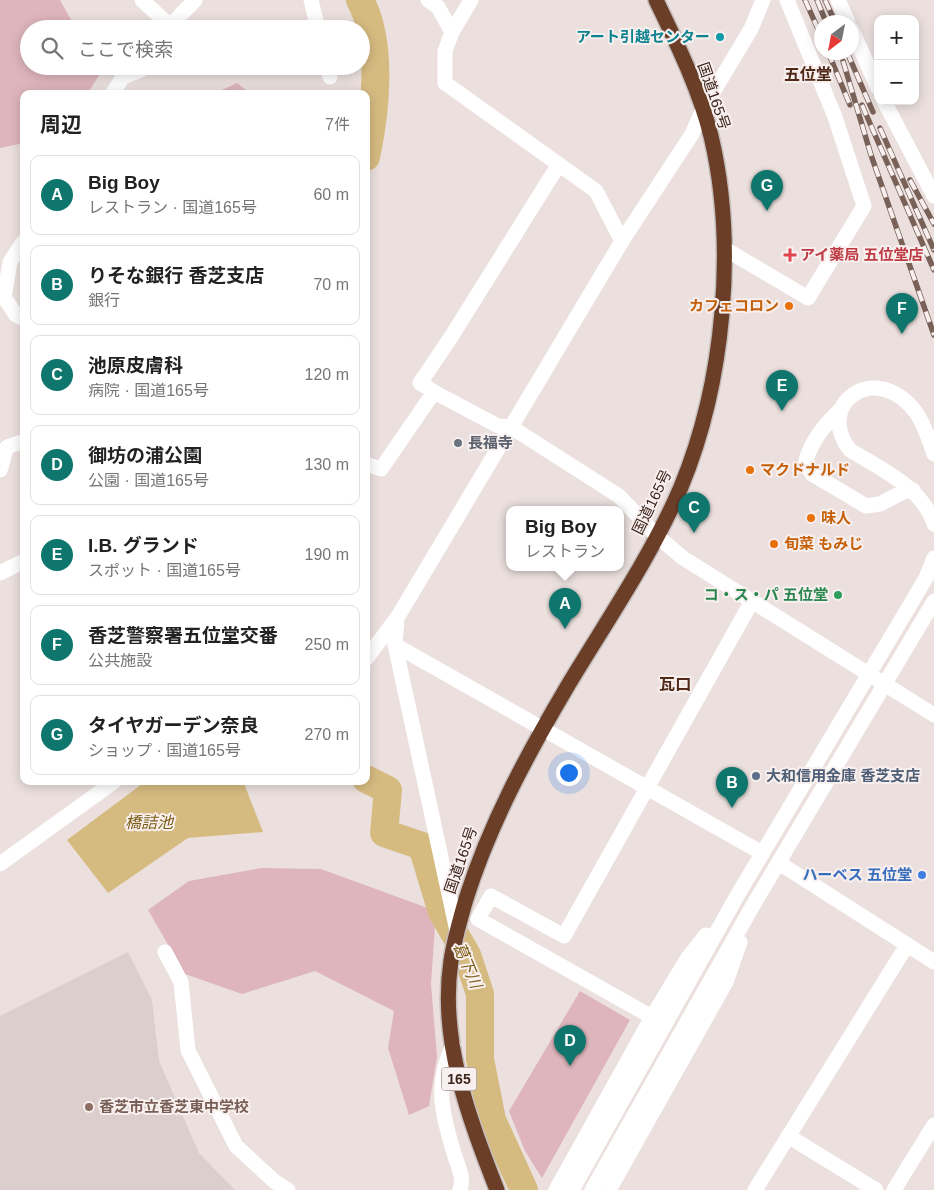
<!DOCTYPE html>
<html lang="ja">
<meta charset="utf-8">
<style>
:root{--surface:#fff;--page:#f6f6f6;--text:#222;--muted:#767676;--line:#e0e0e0;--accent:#0f766e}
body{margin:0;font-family:Arial,"Noto Sans JP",sans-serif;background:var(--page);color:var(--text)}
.controls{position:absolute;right:15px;top:15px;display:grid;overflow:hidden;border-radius:10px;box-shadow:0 2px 12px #0003}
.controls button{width:45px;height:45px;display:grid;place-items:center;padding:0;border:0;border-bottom:1px solid var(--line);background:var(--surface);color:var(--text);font:25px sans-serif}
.compass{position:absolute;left:814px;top:15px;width:45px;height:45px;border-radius:50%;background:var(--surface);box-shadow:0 2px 12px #0003;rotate:212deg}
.you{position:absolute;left:568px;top:772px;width:18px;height:18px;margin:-12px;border:4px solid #fff;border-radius:50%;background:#1a73e8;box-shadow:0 0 0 8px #1a73e833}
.badge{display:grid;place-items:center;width:32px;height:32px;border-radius:50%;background:var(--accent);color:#fff;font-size:16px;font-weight:700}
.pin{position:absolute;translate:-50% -41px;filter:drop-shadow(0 1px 2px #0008)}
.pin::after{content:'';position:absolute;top:26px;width:18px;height:15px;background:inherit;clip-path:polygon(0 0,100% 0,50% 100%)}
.popup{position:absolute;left:506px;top:506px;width:118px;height:65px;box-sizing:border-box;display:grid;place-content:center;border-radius:10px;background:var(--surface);filter:drop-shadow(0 1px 4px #0005);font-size:16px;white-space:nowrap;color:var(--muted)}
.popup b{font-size:19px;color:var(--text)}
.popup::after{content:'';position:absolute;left:50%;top:100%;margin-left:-10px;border:10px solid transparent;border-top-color:var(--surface)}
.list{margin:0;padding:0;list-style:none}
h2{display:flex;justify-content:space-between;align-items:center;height:65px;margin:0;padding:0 20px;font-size:21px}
h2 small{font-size:16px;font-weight:400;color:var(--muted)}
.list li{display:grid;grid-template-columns:32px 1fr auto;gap:15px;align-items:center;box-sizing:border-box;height:80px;margin:0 10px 10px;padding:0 10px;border:1px solid var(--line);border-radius:10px}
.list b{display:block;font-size:19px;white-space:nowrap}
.list p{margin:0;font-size:16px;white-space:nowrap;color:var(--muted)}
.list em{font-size:16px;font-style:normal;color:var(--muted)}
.icon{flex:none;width:28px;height:28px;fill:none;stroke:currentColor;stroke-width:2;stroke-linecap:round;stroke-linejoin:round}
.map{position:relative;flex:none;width:934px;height:1190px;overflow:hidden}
.search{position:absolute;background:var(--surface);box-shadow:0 2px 12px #0003;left:20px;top:20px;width:350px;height:55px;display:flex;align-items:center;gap:12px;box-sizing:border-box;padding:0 18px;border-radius:28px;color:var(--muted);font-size:19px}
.panel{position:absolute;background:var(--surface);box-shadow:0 2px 12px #0003;left:20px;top:90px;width:350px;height:695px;border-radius:10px}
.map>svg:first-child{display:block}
.built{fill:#dbcecd}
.green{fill:#dfb5bd}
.water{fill:#d6bb81}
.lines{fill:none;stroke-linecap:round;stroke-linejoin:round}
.river{stroke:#d6bb81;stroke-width:28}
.highway-casing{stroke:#c5bebc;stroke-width:18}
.minor{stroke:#fff;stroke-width:15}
.highway{stroke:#6b3e28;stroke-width:15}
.rail-casing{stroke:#796158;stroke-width:5.5}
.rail{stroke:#f8efef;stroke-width:4;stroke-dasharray:11;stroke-linecap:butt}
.culture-dot{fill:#0f9aa8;stroke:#f8efef;stroke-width:2}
.health-dot{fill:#e0444e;stroke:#f8efef;stroke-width:2}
.food-dot{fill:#e8710a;stroke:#f8efef;stroke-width:2}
.worship-dot{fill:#6b7280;stroke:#f8efef;stroke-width:2}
.leisure-dot{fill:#2e9e5b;stroke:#f8efef;stroke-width:2}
.service-dot{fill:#5c6f8a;stroke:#f8efef;stroke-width:2}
.shop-dot{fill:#3f7fe0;stroke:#f8efef;stroke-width:2}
.education-dot{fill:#8d6e63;stroke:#f8efef;stroke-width:2}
.labels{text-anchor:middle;stroke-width:4;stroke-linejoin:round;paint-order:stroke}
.shield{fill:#f8efef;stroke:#75625d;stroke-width:1}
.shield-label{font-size:14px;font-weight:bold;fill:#3d261e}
.culture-label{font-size:15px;font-weight:bold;fill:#0d838f;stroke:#f8efef;text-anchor:end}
.street-label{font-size:15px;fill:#3d261e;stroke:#f8efef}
.health-label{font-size:15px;font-weight:bold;fill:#be3a42;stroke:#f8efef;text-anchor:start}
.food-label{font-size:15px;font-weight:bold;fill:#c56008;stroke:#f8efef;text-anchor:start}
.worship-label{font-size:15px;font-weight:bold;fill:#5b616d;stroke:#f8efef;text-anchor:start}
.leisure-label{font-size:15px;font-weight:bold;fill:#27864d;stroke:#f8efef;text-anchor:end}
.service-label{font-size:15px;font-weight:bold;fill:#4e5e75;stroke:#f8efef;text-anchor:start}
.shop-label{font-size:15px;font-weight:bold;fill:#366cbe;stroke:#f8efef;text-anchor:end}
.education-label{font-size:15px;font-weight:bold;fill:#785e54;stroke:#f8efef;text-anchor:start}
.neighbourhood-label{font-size:16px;font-weight:bold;fill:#502919;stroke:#f8efef}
.water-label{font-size:16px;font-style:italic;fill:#7d5d14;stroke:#f8efef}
</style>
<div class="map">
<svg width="934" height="1190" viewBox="0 0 934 1190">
<rect width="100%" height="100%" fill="#ebe0de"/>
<path class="built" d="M128 952 152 1000 159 1061 199 1153 235 1190H0V1016Z"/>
<path class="green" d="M0 0H60L76 29H29V66H96L100 74 87 94H24V143L0 148Z
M237 83 251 94H213Z
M261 868 321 869 436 911 431 984 437 1057 429 1106 409 1115 388 1048 394 1011 315 971 242 994 185 974 148 910 189 881Z
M580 991 630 1020 542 1178 525 1151 509 1111Z"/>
<path class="water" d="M146 781H243L263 832 188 838 108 893 67 840Z"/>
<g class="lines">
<path class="river" d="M360 0C383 42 376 111 366 157
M366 779 388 790 384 833 422 846 442 912 467 955 480 994V1059L492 1120 524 1190"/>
<g class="highway-casing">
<path id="highway" d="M497 1190C469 1118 439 1040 451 961 454 940 460 920 466 899 490 823 527 755 567 687 606 622 651 557 681 487 724 383 737 246 711 136 699 88 677 44 656 0"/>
</g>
<path class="minor" d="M142 0 170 26 195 0
M311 0 318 29
M428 0 438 7 452 32
M471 0 452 32 445 51V83L596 191 622 241
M838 0 848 22
M852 30 878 88
M327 66 330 77
M112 94 123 77 141 70 144 66
M884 101 934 196
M725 249 808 298 864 206 835 117 787 0
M0 297H4L16 315 24 319
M4 297 10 262 24 241
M434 392 420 383 451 337 559 164
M842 408C827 422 812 439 806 460L812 474 866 506 880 504 903 492 913 490
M934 454C929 440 924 423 915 411 875 360 814 404 850 450 882 470 922 487 934 524
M366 464 381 469 434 392 498 426 511 427 619 496 657 536 683 558 934 715
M0 470 7 447 24 441
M0 573 24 561
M395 645 762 853
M366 659 396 619
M779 863 934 962
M0 864 115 781
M457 931 395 645 397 618 622 241 692 134 703 109 751 29 763 0
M165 952 181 982 188 1050 236 1146 274 1181 288 1190
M652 1017 478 919 491 896 564 936 752 601
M453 1045C435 1083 441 1110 453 1150 456 1163 465 1176 460 1190
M788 1136 876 1190
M556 1190 652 1017 687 959 706 935
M572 1190 737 896 926 578 934 558
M592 1190 752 907 934 601
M609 1190 726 982 740 942
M755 1190 907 945
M894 1190 934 1125"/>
<use href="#highway" class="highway"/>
<g class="rail-casing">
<path id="rail" d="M805 0 822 38
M817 0 826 22
M825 0 835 22
M828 52 850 105
M847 52 873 112
M843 61 871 155 934 335
M862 105 934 270
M880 128 934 250
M910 180 934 224"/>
</g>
<use href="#rail" class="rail"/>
</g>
<circle class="culture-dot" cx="720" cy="37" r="5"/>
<path class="health-dot" d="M787.5 247.5h5v5h5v5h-5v5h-5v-5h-5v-5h5z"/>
<g class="food-dot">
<circle cx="789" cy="306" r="5"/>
<circle cx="750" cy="470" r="5"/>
<circle cx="811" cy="518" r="5"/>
<circle cx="774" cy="544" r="5"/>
</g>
<circle class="worship-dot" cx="458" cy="443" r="5"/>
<circle class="leisure-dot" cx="838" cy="595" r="5"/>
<circle class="service-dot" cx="756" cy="776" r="5"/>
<circle class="shop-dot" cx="922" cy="875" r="5"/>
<circle class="education-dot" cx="89" cy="1107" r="5"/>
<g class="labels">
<rect class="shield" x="441.5" y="1067.5" width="35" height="23" rx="4"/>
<g class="shield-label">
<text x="459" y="1084">165</text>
</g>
<g class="culture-label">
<text x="710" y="42">アート引越センター</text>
</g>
<g class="street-label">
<text transform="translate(714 96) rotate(71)" y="5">国道165号</text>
<text transform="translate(652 502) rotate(-64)" y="5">国道165号</text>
<text transform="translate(461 860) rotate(-71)" y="5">国道165号</text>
</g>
<g class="health-label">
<text x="800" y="260">アイ薬局 五位堂店</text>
</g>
<g class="food-label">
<text x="779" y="311" text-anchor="end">カフェコロン</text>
<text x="760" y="475">マクドナルド</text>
<text x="821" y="523">味人</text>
<text x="784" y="549">旬菜 もみじ</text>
</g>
<g class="worship-label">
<text x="468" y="448">長福寺</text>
</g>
<g class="leisure-label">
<text x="828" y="600">コ・ス・パ 五位堂</text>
</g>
<g class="service-label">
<text x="766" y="781">大和信用金庫 香芝支店</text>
</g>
<g class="shop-label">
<text x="912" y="880">ハーベス 五位堂</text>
</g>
<g class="education-label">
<text x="99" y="1112">香芝市立香芝東中学校</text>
</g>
<g class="neighbourhood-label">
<text x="808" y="80">五位堂</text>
<text x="675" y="690">瓦口</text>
</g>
<g class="water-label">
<text x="149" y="828">橋詰池</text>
<text transform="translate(468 965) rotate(67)" y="6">葛下川</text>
</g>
</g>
</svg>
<div class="controls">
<button>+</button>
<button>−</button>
</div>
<svg class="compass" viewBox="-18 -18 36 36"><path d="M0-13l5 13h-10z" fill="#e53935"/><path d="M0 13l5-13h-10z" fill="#767676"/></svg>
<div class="you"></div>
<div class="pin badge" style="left:565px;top:629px">A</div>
<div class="popup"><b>Big Boy</b>レストラン</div>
<div class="pin badge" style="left:732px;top:808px">B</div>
<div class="pin badge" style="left:694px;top:533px">C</div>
<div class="pin badge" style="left:570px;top:1066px">D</div>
<div class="pin badge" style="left:782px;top:411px">E</div>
<div class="pin badge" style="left:902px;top:334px">F</div>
<div class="pin badge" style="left:767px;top:211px">G</div>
<div class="search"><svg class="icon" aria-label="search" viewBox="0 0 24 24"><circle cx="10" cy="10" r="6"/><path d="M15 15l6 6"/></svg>ここで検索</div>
<section class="panel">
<h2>周辺<small>7件</small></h2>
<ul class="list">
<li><span class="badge">A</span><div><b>Big Boy</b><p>レストラン · 国道165号</p></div><em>60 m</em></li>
<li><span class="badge">B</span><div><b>りそな銀行 香芝支店</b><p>銀行</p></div><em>70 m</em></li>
<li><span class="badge">C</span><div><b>池原皮膚科</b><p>病院 · 国道165号</p></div><em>120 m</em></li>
<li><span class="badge">D</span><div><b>御坊の浦公園</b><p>公園 · 国道165号</p></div><em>130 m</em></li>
<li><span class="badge">E</span><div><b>I.B. グランド</b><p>スポット · 国道165号</p></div><em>190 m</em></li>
<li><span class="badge">F</span><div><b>香芝警察署五位堂交番</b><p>公共施設</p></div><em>250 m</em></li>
<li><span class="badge">G</span><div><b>タイヤガーデン奈良</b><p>ショップ · 国道165号</p></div><em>270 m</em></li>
</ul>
</section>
</div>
